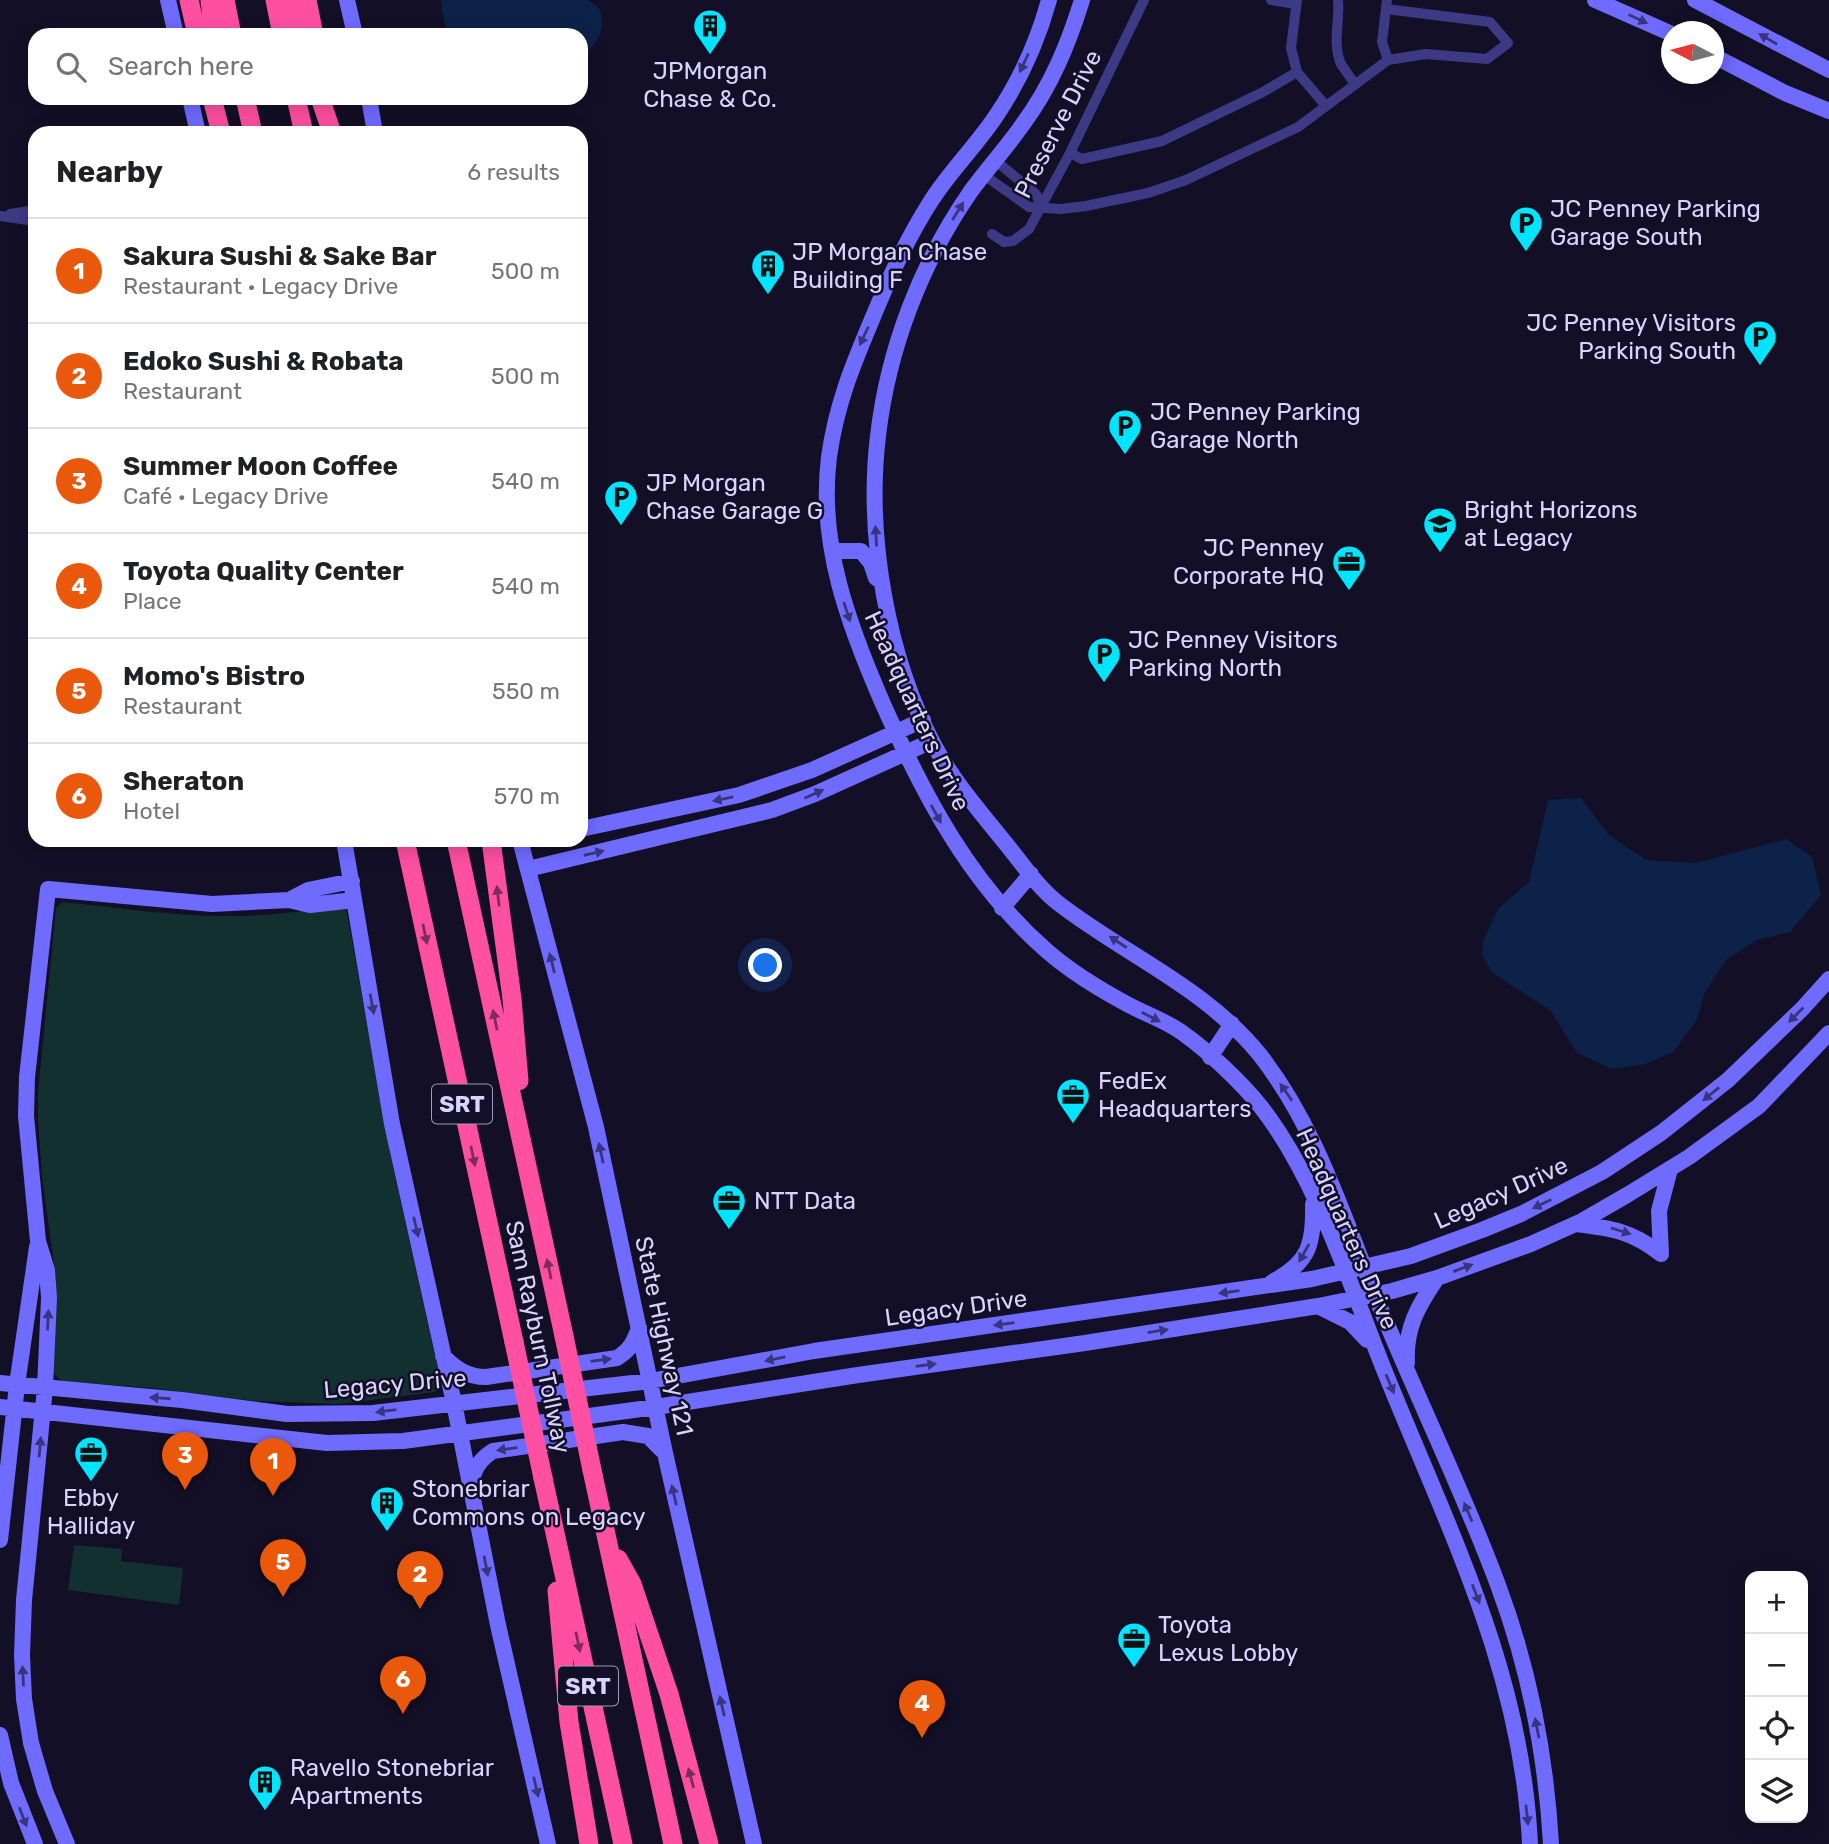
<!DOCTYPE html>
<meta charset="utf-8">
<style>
:root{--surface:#fff;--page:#f2f2f2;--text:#202124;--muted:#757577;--line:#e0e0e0;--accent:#ea580c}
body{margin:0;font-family:Rubik,sans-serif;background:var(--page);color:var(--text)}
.controls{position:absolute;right:21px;bottom:21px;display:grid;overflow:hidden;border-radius:14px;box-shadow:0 4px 18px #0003}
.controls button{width:63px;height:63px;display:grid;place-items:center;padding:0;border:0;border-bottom:2px solid var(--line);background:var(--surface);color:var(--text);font:35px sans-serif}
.compass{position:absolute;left:1661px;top:21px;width:63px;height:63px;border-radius:50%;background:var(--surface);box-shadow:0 4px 18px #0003;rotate:276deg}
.you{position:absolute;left:766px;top:966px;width:24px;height:24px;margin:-18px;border:5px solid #fff;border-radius:50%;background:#1a73e8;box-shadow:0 0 0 10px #1a73e833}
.badge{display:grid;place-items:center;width:46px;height:46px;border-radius:50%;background:var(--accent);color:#fff;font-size:23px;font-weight:700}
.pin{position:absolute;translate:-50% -58px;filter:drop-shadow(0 2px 4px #0008)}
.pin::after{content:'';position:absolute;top:37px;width:24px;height:21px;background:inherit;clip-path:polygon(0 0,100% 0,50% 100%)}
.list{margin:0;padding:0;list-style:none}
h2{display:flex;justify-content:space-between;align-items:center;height:91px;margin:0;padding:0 28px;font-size:30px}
h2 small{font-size:23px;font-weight:400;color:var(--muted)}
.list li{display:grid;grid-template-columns:46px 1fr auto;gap:21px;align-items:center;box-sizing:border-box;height:105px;padding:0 28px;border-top:2px solid var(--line)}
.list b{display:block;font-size:26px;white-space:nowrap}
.list p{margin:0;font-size:23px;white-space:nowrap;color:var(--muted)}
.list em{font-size:23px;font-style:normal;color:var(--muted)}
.icon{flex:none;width:38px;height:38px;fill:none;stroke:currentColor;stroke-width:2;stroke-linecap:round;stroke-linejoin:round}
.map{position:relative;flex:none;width:1829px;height:1844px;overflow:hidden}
.search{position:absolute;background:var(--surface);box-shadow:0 4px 18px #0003;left:28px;top:28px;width:560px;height:77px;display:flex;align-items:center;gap:18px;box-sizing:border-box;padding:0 24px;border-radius:21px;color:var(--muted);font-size:26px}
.panel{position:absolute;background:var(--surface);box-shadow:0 4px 18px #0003;left:28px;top:126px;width:560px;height:721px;border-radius:21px}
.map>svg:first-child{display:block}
.green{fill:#12302f}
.water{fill:#0c2248}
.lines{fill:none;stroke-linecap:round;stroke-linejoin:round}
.street{stroke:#3d3a85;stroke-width:10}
.secondary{stroke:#6f6bff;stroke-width:16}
.highway{stroke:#ff4fa3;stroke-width:19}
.highway-bridge{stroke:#ff4fa3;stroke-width:19}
.oneway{fill:#38347d}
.oneway2{fill:#7d2c5e}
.labels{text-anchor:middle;stroke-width:5;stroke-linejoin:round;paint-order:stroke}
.shield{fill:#130f26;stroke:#9e99be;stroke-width:2}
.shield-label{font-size:23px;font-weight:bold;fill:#d9d4ff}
.poi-label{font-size:24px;fill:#d9d4ff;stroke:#130f26;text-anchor:start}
.street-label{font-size:24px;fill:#d9d4ff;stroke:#130f26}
</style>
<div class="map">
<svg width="1829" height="1844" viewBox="0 0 1829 1844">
<rect width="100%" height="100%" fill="#130f26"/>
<path class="green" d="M63 902C121 908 178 917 236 916 271 916 305 911 339 906L346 908 391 1158 438 1370 439 1387 435 1392 339 1404 255 1401 152 1388 62 1381 54 1374 52 1359 56 1315V1278L42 1177 38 1119V1092L56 908Z
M74 1545 122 1549 121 1561 183 1568 179 1605 68 1590Z"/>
<path class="water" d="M441 0H588L600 9C605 32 599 43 581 57V35H446Z
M1581 798 1609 835 1646 860 1696 863 1786 839 1812 857 1821 895 1790 932 1757 940 1726 960 1704 994 1697 1020 1673 1052 1646 1064 1612 1069 1577 1053 1551 1011 1491 972 1482 954 1483 941 1498 909 1529 882 1548 800Z"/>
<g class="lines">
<path class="street" d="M1271 0 1296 4
M1297 0 1291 48 1297 72 1326 106
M1338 0C1340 21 1332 44 1341 64 1345 70 1350 77 1354 83
M1387 0 1382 42 1388 60
M1070 153 1082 159 1162 141 1263 92 1297 72
M996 161 1036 194 1041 206
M984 175 1029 207 1061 209 1086 206 1148 193 1186 180 1298 127 1388 60 1426 54 1487 59 1508 43 1490 22 1386 9
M10 214 35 210
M0 216 35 221
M992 234 1004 242 1013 241 1029 229 1070 153 1144 0"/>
<path class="secondary" d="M168 0 176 35
M347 0 355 35
M1049 0C1038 40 1019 82 996 116 976 146 950 171 931 201 910 234 893 269 878 305 856 358 837 399 829 457 818 544 849 626 883 704 924 796 970 884 1047 951 1071 972 1099 989 1127 1004 1145 1014 1167 1021 1184 1034 1208 1051 1242 1083 1261 1107 1318 1180 1352 1291 1387 1377 1450 1533 1522 1672 1530 1844
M1082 0C1068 45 1051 86 1023 124 1007 147 988 168 971 191 921 263 888 349 878 436 866 536 887 656 934 745 952 779 978 809 1002 839 1020 860 1036 886 1058 903 1125 955 1205 987 1260 1055 1320 1132 1345 1224 1382 1312 1420 1404 1464 1493 1498 1585 1529 1668 1546 1756 1551 1844
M1595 0 1672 34
M1695 0 1829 70
M1714 56 1785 93 1829 111
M190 98 198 133
M369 98 375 133
M832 551H861L871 563 876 578
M581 829 739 795 812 770 923 720
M344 840 392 1124 454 1403 498 1625 548 1844
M520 840 596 1127 665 1453 754 1844
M528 869 772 810 815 794 932 741
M289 900 308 890 352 881
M1002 908 1031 874
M1210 1057 1232 1024
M1575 1224C1611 1228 1632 1231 1661 1254
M1661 1254 1659 1211 1670 1169
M1272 1282C1309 1263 1314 1244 1313 1204
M1318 1306 1350 1322 1367 1340
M443 1356C456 1369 467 1377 486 1377L617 1358C630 1350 634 1342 639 1328
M1407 1363C1405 1328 1418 1306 1437 1278
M0 1383 182 1400 287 1414 373 1413 650 1381 814 1351 1312 1279 1411 1256 1482 1230 1521 1214 1602 1172 1661 1133 1728 1080 1802 1009 1829 979
M0 1407 327 1443 403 1441 656 1407 858 1375 1085 1343 1318 1306 1392 1291 1437 1278 1531 1244 1582 1221 1627 1195 1689 1157 1759 1106 1829 1033
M471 1483C475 1468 479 1460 493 1451L623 1432 648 1436 665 1453
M0 1540 17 1385 37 1247
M0 1735 11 1783 35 1844
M67 1844 45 1791 31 1743 24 1699 22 1655 24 1600 45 1388 49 1298 47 1270 38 1241 26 1116 27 1077 48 889 212 904 289 900 310 905 354 900"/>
<path class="highway" d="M189 0 197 35
M210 0 214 35
M225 0 232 35
M275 0 282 35
M289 0 300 35
M307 0 314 35
M212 98 221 133
M245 98 253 133
M296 98 304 133
M320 98 332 133
M405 840 514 1342
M456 840 564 1336
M491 840 512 999 519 1081
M592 1470 673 1844
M543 1478 623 1844
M618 1559 632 1584 669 1694 709 1844
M557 1591 569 1722 589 1844"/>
<path class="highway-bridge" d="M564 1336 592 1470
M514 1342 543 1478"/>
</g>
<defs><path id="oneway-solid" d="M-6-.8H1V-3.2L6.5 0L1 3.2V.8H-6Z" transform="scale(1.75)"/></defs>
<g class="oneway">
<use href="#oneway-solid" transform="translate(1638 19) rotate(25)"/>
<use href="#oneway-solid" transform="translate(1768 39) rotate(-150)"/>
<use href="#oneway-solid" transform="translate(1024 63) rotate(115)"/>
<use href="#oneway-solid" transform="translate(958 211) rotate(-58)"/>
<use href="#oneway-solid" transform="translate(864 336) rotate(115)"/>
<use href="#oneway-solid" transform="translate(876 536) rotate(-93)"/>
<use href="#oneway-solid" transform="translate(847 612) rotate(72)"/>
<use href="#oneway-solid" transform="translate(814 794) rotate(-24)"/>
<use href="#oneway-solid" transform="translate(723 799) rotate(168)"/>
<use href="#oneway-solid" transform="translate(936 814) rotate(61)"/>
<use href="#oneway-solid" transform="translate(594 853) rotate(-13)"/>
<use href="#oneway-solid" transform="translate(1118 942) rotate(-147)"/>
<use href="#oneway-solid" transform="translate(552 963) rotate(-104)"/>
<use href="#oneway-solid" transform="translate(372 1004) rotate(80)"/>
<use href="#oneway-solid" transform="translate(1796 1015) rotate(135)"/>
<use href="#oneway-solid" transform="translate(1151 1017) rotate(27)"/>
<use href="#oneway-solid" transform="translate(1286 1092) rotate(-125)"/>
<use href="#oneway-solid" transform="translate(1711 1094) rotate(141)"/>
<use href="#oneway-solid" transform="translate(601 1153) rotate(-102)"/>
<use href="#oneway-solid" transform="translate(1542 1204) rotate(154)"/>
<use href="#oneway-solid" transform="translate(416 1227) rotate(77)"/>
<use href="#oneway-solid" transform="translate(1621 1231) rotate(17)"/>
<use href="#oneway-solid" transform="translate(1304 1253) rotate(119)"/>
<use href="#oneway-solid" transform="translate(1463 1268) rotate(-20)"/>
<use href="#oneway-solid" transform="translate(1229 1292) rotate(172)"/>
<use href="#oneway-solid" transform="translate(48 1320) rotate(-87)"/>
<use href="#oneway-solid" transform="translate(1004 1324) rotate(172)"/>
<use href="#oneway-solid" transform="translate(1158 1331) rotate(-9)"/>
<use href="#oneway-solid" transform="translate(775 1359) rotate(169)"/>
<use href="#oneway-solid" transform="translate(601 1360) rotate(-8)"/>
<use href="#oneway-solid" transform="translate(926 1365) rotate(-8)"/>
<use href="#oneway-solid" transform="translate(1390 1384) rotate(67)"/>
<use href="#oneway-solid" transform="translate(160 1398) rotate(-176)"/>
<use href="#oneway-solid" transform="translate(386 1411) rotate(173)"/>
<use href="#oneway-solid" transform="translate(40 1447) rotate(-85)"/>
<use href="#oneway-solid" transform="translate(507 1449) rotate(172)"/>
<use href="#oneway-solid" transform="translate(674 1495) rotate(-103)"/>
<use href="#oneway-solid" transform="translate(1468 1512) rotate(-113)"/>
<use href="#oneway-solid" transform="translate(486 1566) rotate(79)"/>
<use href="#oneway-solid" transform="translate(1476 1594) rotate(69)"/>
<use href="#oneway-solid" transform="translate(23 1676) rotate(-93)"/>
<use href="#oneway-solid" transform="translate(722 1706) rotate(-103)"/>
<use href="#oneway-solid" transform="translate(1537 1728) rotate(-101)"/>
<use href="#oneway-solid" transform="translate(536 1787) rotate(77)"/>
<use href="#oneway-solid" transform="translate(1527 1815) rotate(84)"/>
<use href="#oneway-solid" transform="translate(23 1817) rotate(69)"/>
</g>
<g class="oneway2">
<use href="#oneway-solid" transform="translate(498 896) rotate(-97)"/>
<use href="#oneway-solid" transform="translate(425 934) rotate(78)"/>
<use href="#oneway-solid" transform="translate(495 1020) rotate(-102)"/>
<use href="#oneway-solid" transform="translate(473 1156) rotate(78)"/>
<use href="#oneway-solid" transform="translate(549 1269) rotate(-102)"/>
<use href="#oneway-solid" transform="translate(578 1642) rotate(78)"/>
<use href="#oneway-solid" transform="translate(691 1778) rotate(-105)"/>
</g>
<defs>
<g id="building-pin" transform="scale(1.75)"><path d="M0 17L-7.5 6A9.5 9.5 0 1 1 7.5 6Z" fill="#00e5ff" stroke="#130f26"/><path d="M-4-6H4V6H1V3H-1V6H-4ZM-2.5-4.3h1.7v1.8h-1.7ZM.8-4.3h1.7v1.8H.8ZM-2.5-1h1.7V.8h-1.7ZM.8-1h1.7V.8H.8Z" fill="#111"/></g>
<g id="parking-pin" transform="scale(1.75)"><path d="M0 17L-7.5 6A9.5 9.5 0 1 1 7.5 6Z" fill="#00e5ff" stroke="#130f26"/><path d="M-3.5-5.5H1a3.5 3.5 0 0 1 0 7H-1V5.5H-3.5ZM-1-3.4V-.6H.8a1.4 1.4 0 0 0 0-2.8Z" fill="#111"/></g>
<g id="school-pin" transform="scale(1.75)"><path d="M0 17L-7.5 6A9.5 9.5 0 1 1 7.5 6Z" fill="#00e5ff" stroke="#130f26"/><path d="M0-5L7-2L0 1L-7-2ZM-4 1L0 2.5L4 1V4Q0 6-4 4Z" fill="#111"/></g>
<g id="office-pin" transform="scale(1.75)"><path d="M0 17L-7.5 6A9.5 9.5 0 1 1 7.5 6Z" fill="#00e5ff" stroke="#130f26"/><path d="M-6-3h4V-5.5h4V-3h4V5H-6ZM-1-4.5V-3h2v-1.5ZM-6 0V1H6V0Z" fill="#111"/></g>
</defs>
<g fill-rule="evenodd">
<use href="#building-pin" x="710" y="26"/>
<use href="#parking-pin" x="1526" y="223"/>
<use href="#building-pin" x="768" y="266"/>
<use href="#parking-pin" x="1760" y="337"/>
<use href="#parking-pin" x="1125" y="426"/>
<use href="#parking-pin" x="621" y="497"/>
<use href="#school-pin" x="1440" y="524"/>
<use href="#office-pin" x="1349" y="562"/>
<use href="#parking-pin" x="1104" y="654"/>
<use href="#office-pin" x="1073" y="1095"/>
<use href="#office-pin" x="729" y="1201"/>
<use href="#office-pin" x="91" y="1453"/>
<use href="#building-pin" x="387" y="1503"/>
<use href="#office-pin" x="1134" y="1639"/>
<use href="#building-pin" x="265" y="1782"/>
</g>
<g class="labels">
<g class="shield">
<rect x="432" y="1084.5" width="60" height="39" rx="5"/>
<rect x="558" y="1666.5" width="60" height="39" rx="5"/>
</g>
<g class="shield-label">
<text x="462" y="1112">SRT</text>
<text x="588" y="1694">SRT</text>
</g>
<g class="poi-label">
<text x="710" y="79" text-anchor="middle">JPMorgan<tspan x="710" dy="28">Chase &amp; Co.</tspan></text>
<text x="1550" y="217">JC Penney Parking<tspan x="1550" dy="28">Garage South</tspan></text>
<text x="792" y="260">JP Morgan Chase<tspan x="792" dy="28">Building F</tspan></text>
<text x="1736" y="331" text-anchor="end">JC Penney Visitors<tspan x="1736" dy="28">Parking South</tspan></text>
<text x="1150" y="420">JC Penney Parking<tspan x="1150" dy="28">Garage North</tspan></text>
<text x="646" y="491">JP Morgan<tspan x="646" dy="28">Chase Garage G</tspan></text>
<text x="1464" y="518">Bright Horizons<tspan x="1464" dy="28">at Legacy</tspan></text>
<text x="1324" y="556" text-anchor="end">JC Penney<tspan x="1324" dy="28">Corporate HQ</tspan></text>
<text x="1128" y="648">JC Penney Visitors<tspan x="1128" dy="28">Parking North</tspan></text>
<text x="1098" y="1089">FedEx<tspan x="1098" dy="28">Headquarters</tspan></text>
<text x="754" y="1209">NTT Data</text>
<text x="412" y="1497">Stonebriar<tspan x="412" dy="28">Commons on Legacy</tspan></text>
<text x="91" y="1506" text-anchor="middle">Ebby<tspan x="91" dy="28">Halliday</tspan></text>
<text x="1158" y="1633">Toyota<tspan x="1158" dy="28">Lexus Lobby</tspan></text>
<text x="290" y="1776">Ravello Stonebriar<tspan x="290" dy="28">Apartments</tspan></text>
</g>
<g class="street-label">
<text transform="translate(1058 124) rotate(-63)" y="8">Preserve Drive</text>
<text transform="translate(917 711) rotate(65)" y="8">Headquarters Drive</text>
<text transform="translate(1501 1193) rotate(-24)" y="8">Legacy Drive</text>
<text transform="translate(1347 1229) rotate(66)" y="8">Headquarters Drive</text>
<text transform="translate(956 1308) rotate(-8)" y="8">Legacy Drive</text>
<text transform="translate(664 1336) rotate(78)" y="8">State Highway 121</text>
<text transform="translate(538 1337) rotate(78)" y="8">Sam Rayburn Tollway</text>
<text transform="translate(395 1384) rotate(-5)" y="8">Legacy Drive</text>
</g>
</g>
</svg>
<div class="controls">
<button>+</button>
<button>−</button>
<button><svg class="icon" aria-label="locate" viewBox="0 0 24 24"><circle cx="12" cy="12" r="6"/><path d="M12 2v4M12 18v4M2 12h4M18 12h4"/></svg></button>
<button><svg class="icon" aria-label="layers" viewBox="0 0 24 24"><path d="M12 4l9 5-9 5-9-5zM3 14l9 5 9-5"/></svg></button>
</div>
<svg class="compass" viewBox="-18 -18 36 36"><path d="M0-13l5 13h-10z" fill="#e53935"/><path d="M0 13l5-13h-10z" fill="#757577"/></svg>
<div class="you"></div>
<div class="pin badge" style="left:273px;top:1496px">1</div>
<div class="pin badge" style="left:420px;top:1609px">2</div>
<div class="pin badge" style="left:185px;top:1490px">3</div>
<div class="pin badge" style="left:922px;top:1738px">4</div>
<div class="pin badge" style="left:283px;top:1597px">5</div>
<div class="pin badge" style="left:403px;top:1714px">6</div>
<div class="search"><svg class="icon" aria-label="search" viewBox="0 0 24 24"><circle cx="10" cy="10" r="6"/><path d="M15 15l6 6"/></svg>Search here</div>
<section class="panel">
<h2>Nearby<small>6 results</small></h2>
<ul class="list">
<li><span class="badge">1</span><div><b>Sakura Sushi &amp; Sake Bar</b><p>Restaurant · Legacy Drive</p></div><em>500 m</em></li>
<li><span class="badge">2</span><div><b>Edoko Sushi &amp; Robata</b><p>Restaurant</p></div><em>500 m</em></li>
<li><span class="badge">3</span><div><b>Summer Moon Coffee</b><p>Café · Legacy Drive</p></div><em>540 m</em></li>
<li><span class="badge">4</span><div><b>Toyota Quality Center</b><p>Place</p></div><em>540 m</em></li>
<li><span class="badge">5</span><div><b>Momo's Bistro</b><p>Restaurant</p></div><em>550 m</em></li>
<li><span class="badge">6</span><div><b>Sheraton</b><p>Hotel</p></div><em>570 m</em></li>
</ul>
</section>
</div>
